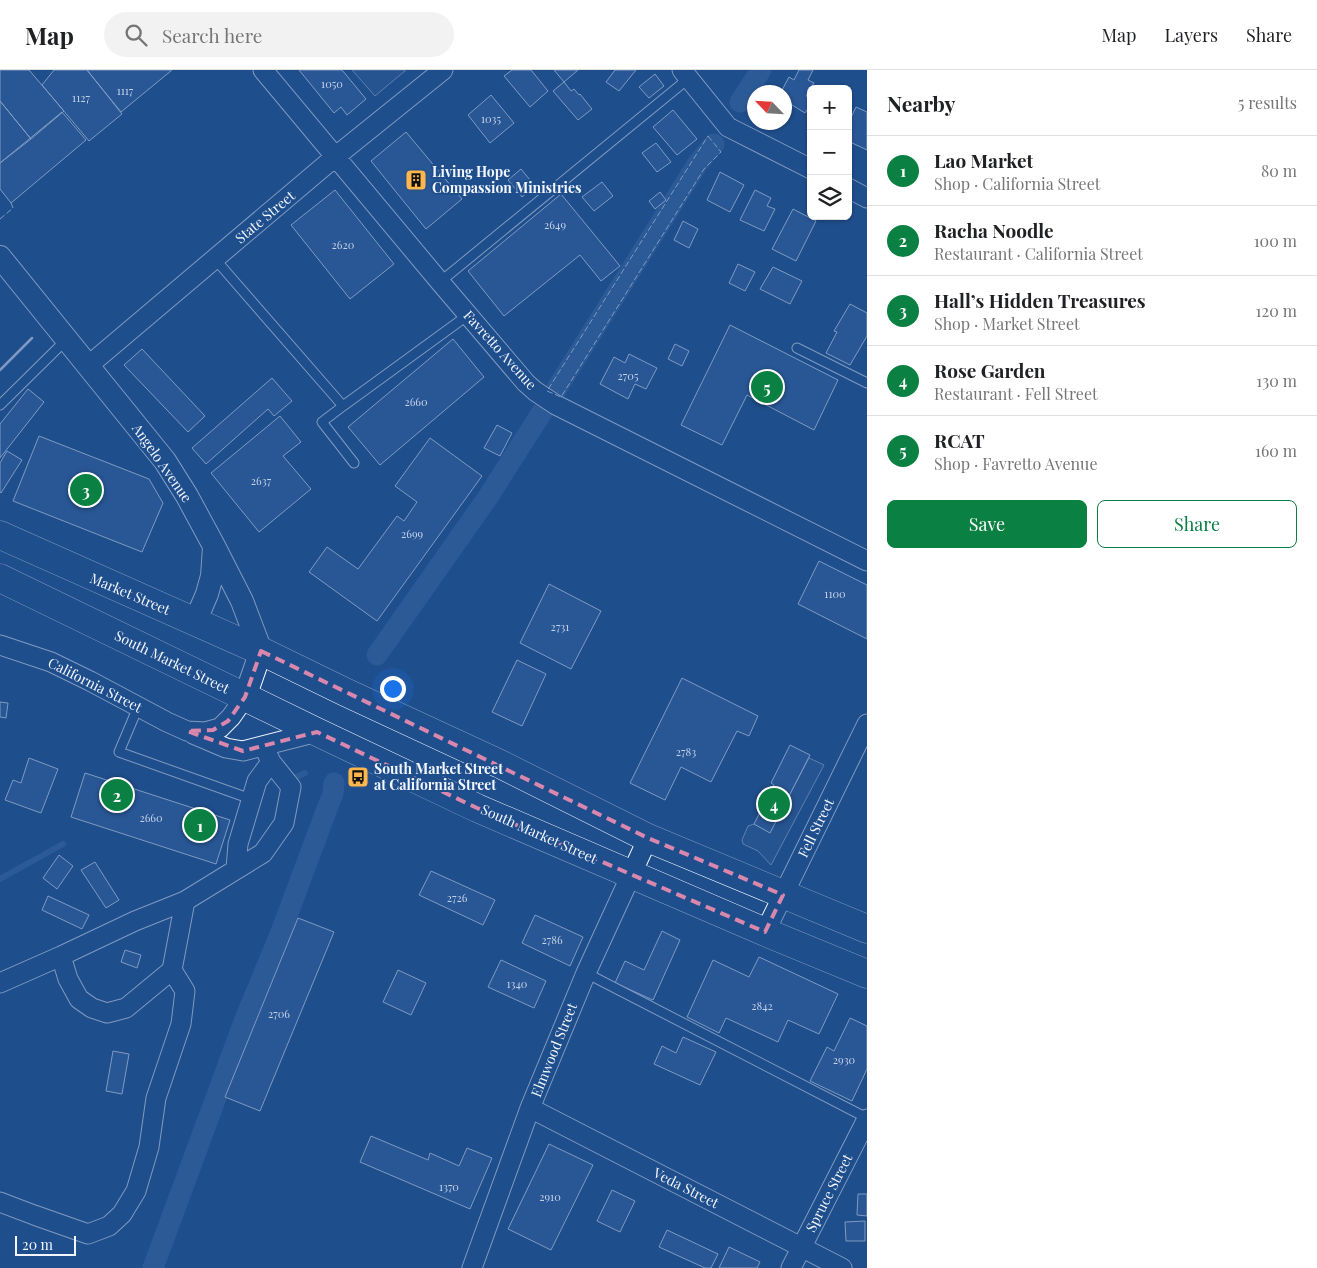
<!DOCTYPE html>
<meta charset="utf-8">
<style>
:root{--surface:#fff;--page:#f2f2f2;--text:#202124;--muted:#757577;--line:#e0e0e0;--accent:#0b8043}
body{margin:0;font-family:"Playfair Display",serif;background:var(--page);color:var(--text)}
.controls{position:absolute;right:15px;top:15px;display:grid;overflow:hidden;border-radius:8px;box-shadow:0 1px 4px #0004}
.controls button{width:45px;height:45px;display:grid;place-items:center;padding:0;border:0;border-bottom:1px solid var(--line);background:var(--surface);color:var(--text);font:25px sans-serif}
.compass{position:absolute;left:747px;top:15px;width:45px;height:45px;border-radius:50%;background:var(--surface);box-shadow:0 1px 4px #0004;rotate:295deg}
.scale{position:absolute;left:15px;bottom:12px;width:61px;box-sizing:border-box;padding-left:5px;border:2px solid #f2f6ff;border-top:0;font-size:14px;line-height:18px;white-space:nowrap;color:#f2f6ff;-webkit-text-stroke:4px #1f4e8c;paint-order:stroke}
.you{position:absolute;left:392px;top:618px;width:18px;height:18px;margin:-12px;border:4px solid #fff;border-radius:50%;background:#1a73e8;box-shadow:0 0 0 8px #1a73e833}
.badge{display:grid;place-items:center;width:32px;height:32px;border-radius:50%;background:var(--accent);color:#fff;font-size:16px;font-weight:700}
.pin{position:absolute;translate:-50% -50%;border:2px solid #fff;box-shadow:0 1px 5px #0006}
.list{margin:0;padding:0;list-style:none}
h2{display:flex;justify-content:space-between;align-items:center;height:65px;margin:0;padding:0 20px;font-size:21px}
h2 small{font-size:16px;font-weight:400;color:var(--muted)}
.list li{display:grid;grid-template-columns:32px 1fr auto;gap:15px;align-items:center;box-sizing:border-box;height:70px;padding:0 20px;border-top:1px solid var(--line)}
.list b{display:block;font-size:19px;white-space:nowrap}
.list p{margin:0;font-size:16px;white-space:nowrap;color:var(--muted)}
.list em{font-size:16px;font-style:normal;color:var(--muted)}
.actions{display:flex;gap:10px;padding:15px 20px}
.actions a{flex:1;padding:11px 0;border:1px solid var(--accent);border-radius:8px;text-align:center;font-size:18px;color:var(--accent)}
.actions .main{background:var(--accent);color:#fff}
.icon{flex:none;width:28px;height:28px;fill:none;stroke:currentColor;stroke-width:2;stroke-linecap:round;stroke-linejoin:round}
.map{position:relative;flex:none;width:867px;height:1198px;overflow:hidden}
header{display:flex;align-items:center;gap:30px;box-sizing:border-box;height:70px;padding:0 25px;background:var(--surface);border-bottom:1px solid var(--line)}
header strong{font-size:24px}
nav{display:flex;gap:28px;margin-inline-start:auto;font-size:18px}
.search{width:350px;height:45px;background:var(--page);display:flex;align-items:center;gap:12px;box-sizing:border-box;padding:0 18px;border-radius:28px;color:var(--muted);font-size:19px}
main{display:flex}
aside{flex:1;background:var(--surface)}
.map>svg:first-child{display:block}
.parking{fill:#305b95;stroke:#a8bbd7}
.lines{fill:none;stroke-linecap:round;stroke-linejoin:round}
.stream{stroke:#3b69a3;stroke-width:6}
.canal{stroke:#3b69a3;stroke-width:21}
.building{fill:#3563a3;stroke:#f2f6ff}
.service-casing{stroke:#f2f6ff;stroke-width:11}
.minor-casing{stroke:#f2f6ff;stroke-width:21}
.tertiary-casing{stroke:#f2f6ff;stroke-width:24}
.primary-casing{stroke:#f2f6ff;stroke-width:29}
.service{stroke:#1f4e8c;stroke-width:9}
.minor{stroke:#1f4e8c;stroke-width:19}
.tertiary{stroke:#1f4e8c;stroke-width:22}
.primary{stroke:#1f4e8c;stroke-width:28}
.fence{stroke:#f2f6ff;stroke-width:1;stroke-dasharray:6 2.5;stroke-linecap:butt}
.wall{stroke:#f2f6ff;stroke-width:2.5}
.marked{fill:none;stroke:#da87ad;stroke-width:4;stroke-dasharray:10 6;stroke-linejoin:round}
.labels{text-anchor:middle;stroke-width:4;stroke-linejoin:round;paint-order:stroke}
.number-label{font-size:11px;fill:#c3d1e8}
.poi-label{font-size:14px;font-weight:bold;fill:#f2f6ff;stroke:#1f4e8c;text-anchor:start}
.street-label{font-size:14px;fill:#f2f6ff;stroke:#1f4e8c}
</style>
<header>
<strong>Map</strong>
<div class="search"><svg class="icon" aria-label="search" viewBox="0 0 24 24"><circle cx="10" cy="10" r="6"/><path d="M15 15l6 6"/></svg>Search here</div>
<nav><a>Map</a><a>Layers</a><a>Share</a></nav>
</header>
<main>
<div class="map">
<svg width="867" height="1198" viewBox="0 0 867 1198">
<rect width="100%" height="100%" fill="#1f4e8c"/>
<path class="parking" d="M352 0H406L375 26Z
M809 688 824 695 771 795 758 781 743 774 742 770 748 756 754 754 770 762Z"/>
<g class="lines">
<path class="stream" d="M294 708 305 703
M0 809 63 774"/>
<path class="canal" d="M740 32 761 0
M554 323 698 93 714 74
M377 585 488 427 542 342
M153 1198 245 949 281 862 328 736 333 724 334 713"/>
</g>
<path class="building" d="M0 0H29L64 41 31 69 0 31Z
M54 0H87L122 44 89 71 42 15Z
M87 0H172L121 42Z
M299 0H342L366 29 347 45 341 37 334 43Z
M512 0H531L548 21 530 37 504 6Z
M554 0H578L564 12Z
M615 0H636L619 21 606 12Z
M799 0H813L808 10 814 13 806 26 811 29V34L805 43 792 35 788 42 784 40V22H781L789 7 794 10Z
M655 4 664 16 649 28 639 17Z
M564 12 571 21 574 19 579 25 580 24 592 39 578 50 553 21Z
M491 25 514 53 490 73 468 45Z
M0 31 31 69 0 93Z
M856 37 867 42V80L848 71V54Z
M673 40 697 69 677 85 653 57Z
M62 42 86 70 11 133 0 119V93Z
M406 62 462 129 426 159 371 91Z
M656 73 671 92 657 102 642 83Z
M521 99 535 116 522 127 508 110Z
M720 102 744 115 730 142 707 130Z
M602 112 613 126 594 141 582 127Z
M335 120 394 194 350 229 291 155Z
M755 120 771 128 767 136 775 139 764 161 740 150Z
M660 122 666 130 655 139 649 131Z
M561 124 620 196 601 211 580 185 504 246 468 201Z
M793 139 816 151 796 191 772 179Z
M683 151 698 159 689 178 674 170Z
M738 194 755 202 745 221 729 213Z
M773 197 802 211 790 234 760 219Z
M850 234 867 243V266L850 295 826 283 837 262 834 261Z
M730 255 838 310 814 360 747 325 722 375 681 355Z
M453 269 484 307 380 395 348 357Z
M675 274 689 281 682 296 668 289Z
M142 279 205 346 188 362 124 295Z
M629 284 657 298 646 319 635 314 628 329 600 314 614 287 625 293Z
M272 308 292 331 274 346 268 339 206 394 192 378Z
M28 319 44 332 0 388V354Z
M280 346 301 372 283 386 311 419 259 462 211 403Z
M497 355 512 363 500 386 484 378Z
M39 366 149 409 163 433 142 482 13 431Z
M430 368 482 406 377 551 309 502 327 477 358 499 397 446 404 451 417 432 395 416Z
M7 381 22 390 1 423 0 422V393Z
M819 491 867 515V569L798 534Z
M549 514 601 541 571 599 520 573Z
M517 590 546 604 522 656 492 642Z
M682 608 758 646 749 666 737 661 711 712 681 697 665 730 630 713Z
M0 632 8 633 6 648 0 647Z
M790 675 810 685 770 763 754 754 774 715 771 713Z
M29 688 58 699 41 743 5 730 13 710 21 713Z
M85 703 230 750 216 794 71 747Z
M59 785 73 796 57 819 43 808Z
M95 792 119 830 106 838 81 800Z
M431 801 495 830 483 855 419 825Z
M48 826 89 845 82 859 42 840Z
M535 845 583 867 570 896 522 873Z
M298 848 334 862 260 1041 225 1027Z
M662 861 680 870 653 930 615 913 625 891 644 900Z
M125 880 141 885 137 898 121 892Z
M759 887 838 924 819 964 788 950 778 972 726 948 719 963 687 947 713 890 749 907Z
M501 890 546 911 534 938 488 917Z
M398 900 426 913 411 945 383 932Z
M850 948 867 956V999L852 1031 810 1011 827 977 834 981Z
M683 967 716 982 700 1015 654 994 662 976 676 983Z
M113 981 129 984 122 1024 106 1021Z
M371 1066 428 1090 430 1083 459 1096 467 1078 492 1088 470 1139 360 1092Z
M549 1074 593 1095 551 1180 508 1159Z
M612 1120 635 1131 620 1162 597 1151Z
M858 1124H867V1146L857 1145Z
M865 1151V1171H846L845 1152Z
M667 1160 718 1184 711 1198H705L659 1177Z
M729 1177 760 1192 757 1198H719Z"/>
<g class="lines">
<g class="service-casing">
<path id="service" d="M215 189 343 336 468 245
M440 212 689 8
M797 278 867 313
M0 335 66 270
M343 336 322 352 354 393
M138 637 119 682 251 729
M586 903 867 1048"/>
</g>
<g class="minor-casing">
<path id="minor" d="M263 0 440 212 526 313 535 321 556 335 867 491
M682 0 728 57 811 99
M848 118 867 128
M88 296 335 87 443 0
M0 575 51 592 90 611 167 652 187 661 205 662 220 658 231 647 245 627
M193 664 226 678 243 681 317 662
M236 798 238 774 257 711 271 692 266 681
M765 862 867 654
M61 886 68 909 79 929 92 938 107 943 126 938 172 900
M0 913 61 886 135 851 185 831 263 783 284 753 291 717 271 692
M530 1038 842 1198
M0 1132 34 1145 88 1164 109 1156 122 1144 136 1121 149 1077 156 1028 181 954 185 921 172 900 185 831
M472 1198 530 1038 586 903 648 768
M791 1198 867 1049"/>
</g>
<g class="tertiary-casing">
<path id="tertiary" d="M0 187 165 391 187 426 214 476 242 531 261 581 245 627
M195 552 207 524 212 506 214 477"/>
</g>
<g class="primary-casing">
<path id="primary" d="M0 465 261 581 345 622 500 694 648 768 867 859
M0 508 317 662 477 738 765 862 867 904"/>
</g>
<use href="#service" class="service"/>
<use href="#minor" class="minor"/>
<use href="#tertiary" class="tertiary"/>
<use href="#primary" class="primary"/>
<path class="fence" d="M708 66 721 82 704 99 561 327 547 321Z
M0 149 13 138 11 133"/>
<path class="wall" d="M0 300 32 268"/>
</g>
<path d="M0 0H867V1198H0ZM261 581 648 768 783 825 765 862 477 738 317 662 243 681 187 661 213 660 228 651 245 627Z" fill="#1f4e8c" fill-opacity=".55" fill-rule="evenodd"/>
<path class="marked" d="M261 581 648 768 783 825 765 862 477 738 317 662 243 681 187 661 213 660 228 651 245 627Z"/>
<defs>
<g id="building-square" transform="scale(1.125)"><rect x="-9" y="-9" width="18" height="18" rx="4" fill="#ffb74d" stroke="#1f4e8c"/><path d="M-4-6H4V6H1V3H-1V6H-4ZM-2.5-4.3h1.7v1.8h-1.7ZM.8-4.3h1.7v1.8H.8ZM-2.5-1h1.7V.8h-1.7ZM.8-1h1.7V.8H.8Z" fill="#111"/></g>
<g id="bus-square" transform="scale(1.125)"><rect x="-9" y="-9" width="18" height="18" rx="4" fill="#ffb74d" stroke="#1f4e8c"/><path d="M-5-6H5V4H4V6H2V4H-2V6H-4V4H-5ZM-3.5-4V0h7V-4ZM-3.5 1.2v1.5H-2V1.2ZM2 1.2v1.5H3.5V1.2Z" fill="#111"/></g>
</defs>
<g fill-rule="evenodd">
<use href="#building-square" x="416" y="110"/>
<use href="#bus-square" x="358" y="707"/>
</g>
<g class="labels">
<g class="number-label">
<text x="332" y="18">1050</text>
<text x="125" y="25">1117</text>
<text x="81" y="32">1127</text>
<text x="491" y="53">1035</text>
<text x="555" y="159">2649</text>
<text x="343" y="179">2620</text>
<text x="628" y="310">2705</text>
<text x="416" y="336">2660</text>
<text x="261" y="415">2637</text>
<text x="412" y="468">2699</text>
<text x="835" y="528">1100</text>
<text x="560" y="561">2731</text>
<text x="686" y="686">2783</text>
<text x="151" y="752">2660</text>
<text x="457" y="832">2726</text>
<text x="552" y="874">2786</text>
<text x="517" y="918">1340</text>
<text x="762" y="940">2842</text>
<text x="279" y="948">2706</text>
<text x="844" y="994">2930</text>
<text x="449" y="1121">1370</text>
<text x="550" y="1131">2910</text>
</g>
<g class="poi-label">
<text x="432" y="107">Living Hope<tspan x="432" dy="16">Compassion Ministries</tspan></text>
<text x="374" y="704">South Market Street<tspan x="374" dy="16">at California Street</tspan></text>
</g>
<g class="street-label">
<text transform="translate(265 147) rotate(-40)" y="5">State Street</text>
<text transform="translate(500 280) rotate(48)" y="5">Favretto Avenue</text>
<text transform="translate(162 393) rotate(55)" y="5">Angelo Avenue</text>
<text transform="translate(130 524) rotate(23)" y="5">Market Street</text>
<text transform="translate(172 592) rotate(26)" y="5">South Market Street</text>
<text transform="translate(95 615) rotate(27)" y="5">California Street</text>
<text transform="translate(816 758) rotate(-64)" y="5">Fell Street</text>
<text transform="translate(539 764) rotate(24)" y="5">South Market Street</text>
<text transform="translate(554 980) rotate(-68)" y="5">Elmwood Street</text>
<text transform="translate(686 1118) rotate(27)" y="5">Veda Street</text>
<text transform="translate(829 1123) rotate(-63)" y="5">Spruce Street</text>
</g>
</g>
</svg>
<div class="controls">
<button>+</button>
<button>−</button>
<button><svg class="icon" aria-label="layers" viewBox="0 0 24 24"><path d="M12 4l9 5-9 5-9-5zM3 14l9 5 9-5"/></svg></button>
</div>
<svg class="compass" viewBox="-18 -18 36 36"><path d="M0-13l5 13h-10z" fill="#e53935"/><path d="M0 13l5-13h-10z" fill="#757577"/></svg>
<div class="scale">20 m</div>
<div class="you"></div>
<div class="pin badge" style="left:200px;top:755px">1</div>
<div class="pin badge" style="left:117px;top:725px">2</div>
<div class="pin badge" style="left:86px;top:420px">3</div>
<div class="pin badge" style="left:774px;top:734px">4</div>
<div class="pin badge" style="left:767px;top:317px">5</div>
</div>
<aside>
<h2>Nearby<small>5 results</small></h2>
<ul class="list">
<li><span class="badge">1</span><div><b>Lao Market</b><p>Shop · California Street</p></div><em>80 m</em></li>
<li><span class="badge">2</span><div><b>Racha Noodle</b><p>Restaurant · California Street</p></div><em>100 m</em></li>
<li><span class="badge">3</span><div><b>Hall’s Hidden Treasures</b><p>Shop · Market Street</p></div><em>120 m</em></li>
<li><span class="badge">4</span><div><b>Rose Garden</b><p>Restaurant · Fell Street</p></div><em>130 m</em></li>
<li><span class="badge">5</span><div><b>RCAT</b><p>Shop · Favretto Avenue</p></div><em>160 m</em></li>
</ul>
<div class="actions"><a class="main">Save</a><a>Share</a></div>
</aside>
</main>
